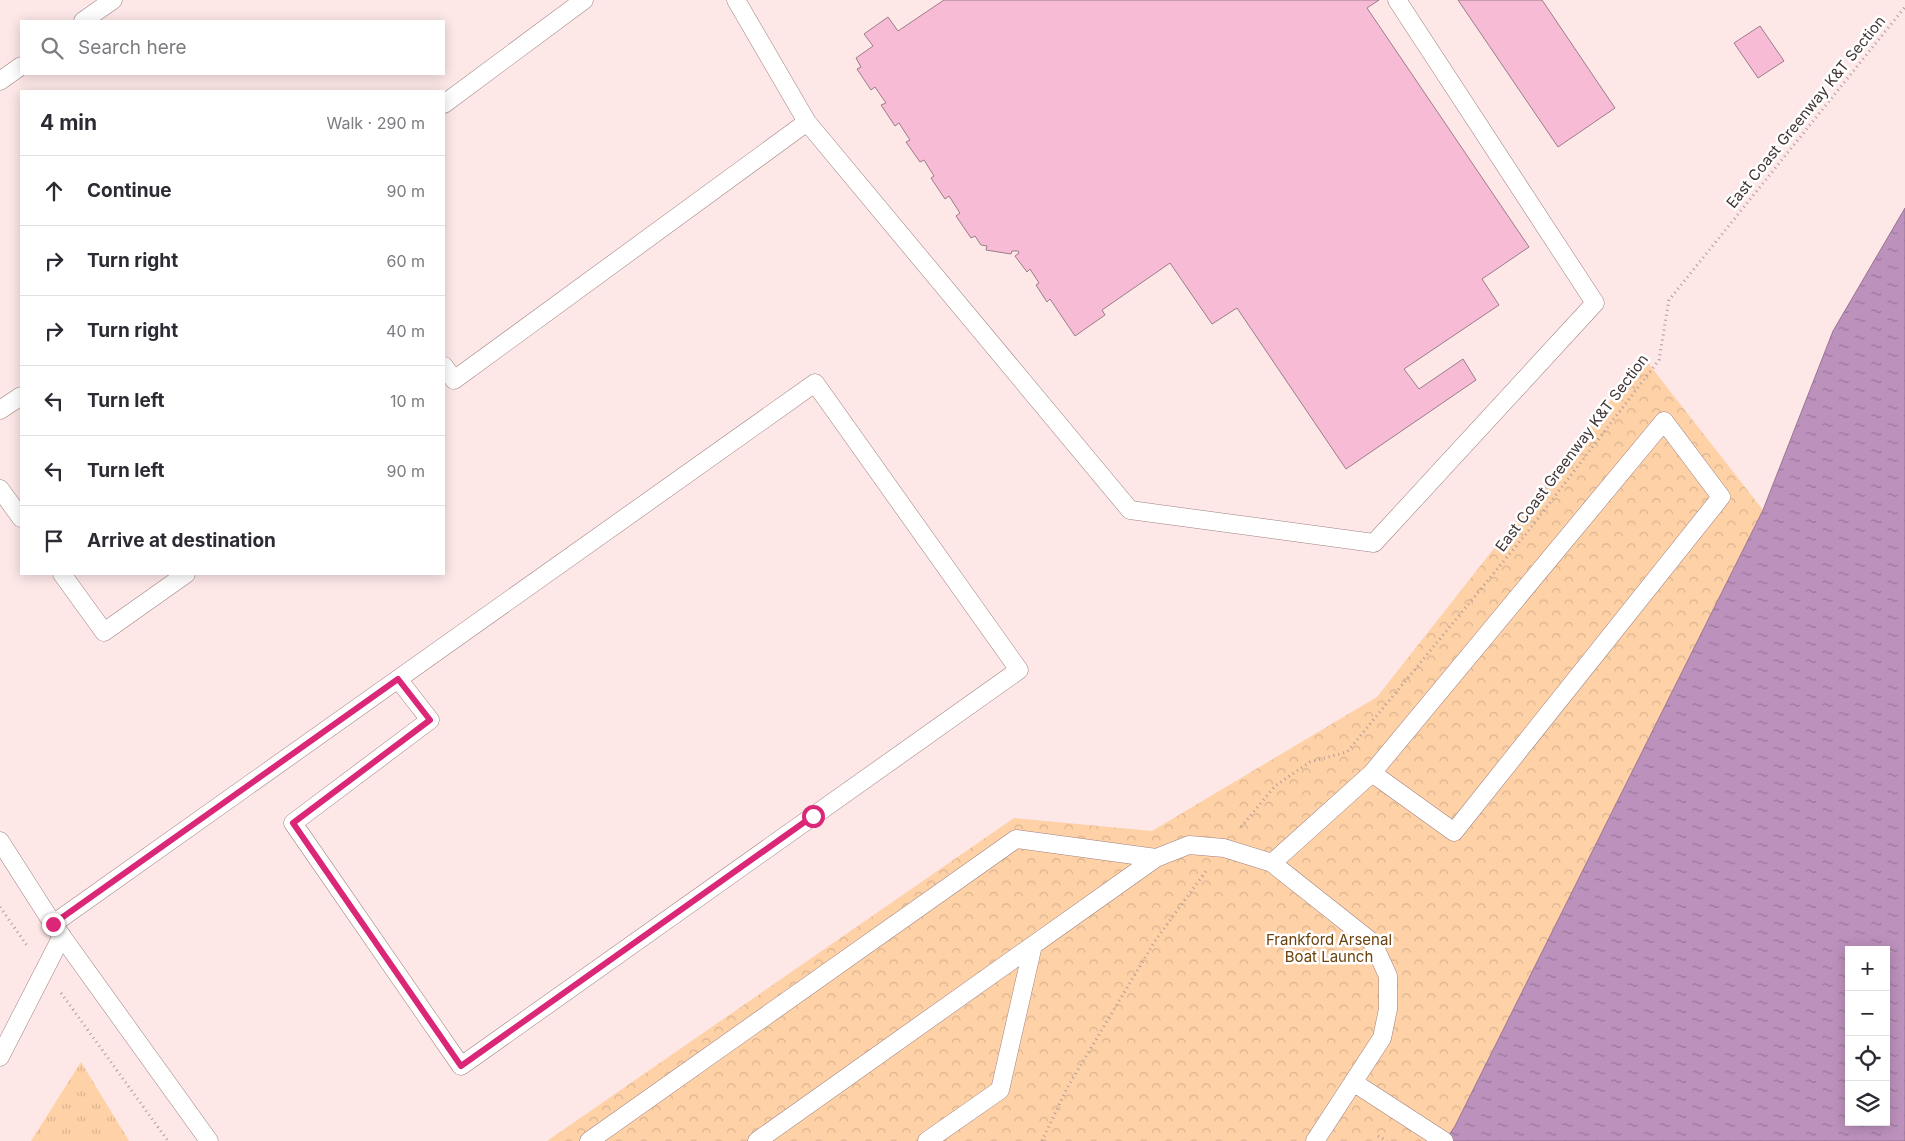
<!DOCTYPE html>
<meta charset="utf-8">
<style>
:root{--surface:#fff;--page:#f2f2f3;--text:#2b2b33;--muted:#7c7c81;--line:#e1e1e2}
body{margin:0;font-family:Inter,sans-serif;background:var(--page);color:var(--text)}
.controls{position:absolute;right:15px;bottom:15px;display:grid;overflow:hidden;border-radius:0px;box-shadow:0 2px 12px #0003}
.controls button{width:45px;height:45px;display:grid;place-items:center;padding:0;border:0;border-bottom:1px solid var(--line);background:var(--surface);color:var(--text);font:25px sans-serif}
.stop{position:absolute;width:15px;height:15px;margin:-11px;border:4px solid #db2777;border-radius:50%;background:#fff}
.stop.end{background:#db2777;border-color:#fff;box-shadow:0 1px 5px #0008}
.list{margin:0;padding:0;list-style:none}
h2{display:flex;justify-content:space-between;align-items:center;height:65px;margin:0;padding:0 20px;font-size:21px}
h2 small{font-size:16px;font-weight:400;color:var(--muted)}
.list li{display:grid;grid-template-columns:32px 1fr auto;gap:15px;align-items:center;box-sizing:border-box;height:70px;padding:0 20px;border-top:1px solid var(--line)}
.list b{display:block;font-size:19px;white-space:nowrap}
.list em{font-size:16px;font-style:normal;color:var(--muted)}
.icon{flex:none;width:28px;height:28px;fill:none;stroke:currentColor;stroke-width:2;stroke-linecap:round;stroke-linejoin:round}
.map{position:relative;flex:none;width:1905px;height:1141px;overflow:hidden}
.search{position:absolute;background:var(--surface);box-shadow:0 2px 12px #0003;left:20px;top:20px;width:425px;height:55px;display:flex;align-items:center;gap:12px;box-sizing:border-box;padding:0 18px;border-radius:0px;color:var(--muted);font-size:19px}
.panel{position:absolute;background:var(--surface);box-shadow:0 2px 12px #0003;left:20px;top:90px;width:425px;height:485px;border-radius:0px}
.map>svg:first-child{display:block}
.grass{fill:url(#grass-tufts)}
.forest{fill:url(#forest-crowns)}
.water{fill:url(#water-ripples);stroke:#987594;fill-rule:evenodd}
.building{fill:#f8bbd5;stroke:#9b7d8a}
.lines{fill:none;stroke-linecap:round;stroke-linejoin:round}
.service-casing{stroke:#a08081;stroke-width:19}
.path{stroke:#af9c9c;stroke-width:3;stroke-dasharray:1 4;stroke-linecap:butt}
.service{stroke:#fff;stroke-width:18}
.route{stroke:#db2777;stroke-width:6}
.labels{text-anchor:middle;stroke-width:5;stroke-linejoin:round;paint-order:stroke}
.street-label{font-size:15px;fill:#433535;stroke:#fff}
.park-label{font-size:15px;fill:#6c420c;stroke:#fff}
</style>
<div class="map">
<svg width="1905" height="1141" viewBox="0 0 1905 1141">
<defs>
<pattern id="grass-tufts" width="24" height="20" patternUnits="userSpaceOnUse" patternTransform="scale(1.25)"><rect width="24" height="20" fill="#fed1a6"/><path d="M3 7l-1-3M5 7V3M7 7l1-3M15 17l-1-3M17 17v-4M19 17l1-3" fill="none" stroke="#dbb490"/></pattern>
<pattern id="forest-crowns" width="20" height="18" patternUnits="userSpaceOnUse" patternTransform="scale(1.25)"><rect width="20" height="18" fill="#fed1a6"/><path d="M2 6a3 3 0 1 1 6 0M12 15a3 3 0 1 1 6 0" fill="none" stroke="#dbb490"/></pattern>
<pattern id="water-ripples" width="26" height="14" patternUnits="userSpaceOnUse" patternTransform="scale(1.25)"><rect width="26" height="14" fill="#bc91bc"/><path d="M2 4q2-2 4 0t4 0M15 11q2-2 4 0t4 0" fill="none" stroke="#9a779a"/></pattern>
</defs>
<rect width="100%" height="100%" fill="#fde7e7"/>
<path class="grass" d="M81 1062 129 1141H31Z"/>
<path class="forest" d="M1644 358 1763 510 1455 1126 1445 1141H547L1014 818 1152 831 1377 697Z"/>
<path class="water" d="M1905 208V1141H1445L1455 1126 1763 510 1833 331ZM1849 950H1886V1122H1849Z"/>
<path class="building" d="M944 0H1379L1367 8 1529 247 1482 279 1499 305 1404 369 1419 389 1463 359 1476 380 1346 469 1237 308 1212 324 1170 263 1102 310 1105 315 1075 336 1050 299 1047 302 1036 285 1039 283 1030 269 1027 272 1015 256 1019 253 1018 251H1012L1011 254 986 250 987 246 981 245 975 236 971 238 956 216 960 213 949 196 945 199 931 178 934 176 924 160 920 162 906 142 910 140 899 123 895 126 881 105 886 103 875 87 871 90 857 69 861 67 856 58 873 46 864 34 888 17 898 31Z
M1458 0H1542L1615 108 1558 147Z
M1760 26 1784 61 1758 78 1734 43Z"/>
<g class="lines">
<g class="service-casing">
<path id="service" d="M736 0 807 122 1130 510 1374 543 1595 303 1397 0
M83 21 113 0
M0 81 21 66
M444 104 584 0
M444 366 454 380 807 122
M0 410 21 396
M0 489 21 518
M62 574 104 632 186 574
M0 841 53 924 815 383 1019 670 461 1066 293 823 430 720 398 679
M53 924 209 1141
M0 1057 62 936
M1353 1082 1444 1141
M589 1141 1016 839 1156 858 1189 845 1224 848 1272 863
M757 1141 1156 858
M927 1141 1000 1090 1033 945
M1315 1141 1382 1038 1388 1009V976L1373 943 1272 863 1372 773 1664 421 1721 497 1454 832 1372 773"/>
</g>
<path class="path" d="M1241 827 1275 786 1310 762 1347 752 1526 534 1659 360 1669 300 1905 7
M0 907 28 947
M61 993 168 1141
M1378 1136 1387 1141
M1042 1141 1067 1088 1155 941 1206 871"/>
<use href="#service" class="service"/>
</g>
<g class="lines">
<path class="route" d="M53 924 398 679 430 720 293 823 461 1066 813 816"/>
</g>
<g class="labels">
<g class="street-label">
<text transform="translate(1806 112) rotate(-51)" y="5">East Coast Greenway K&amp;T Section</text>
<text transform="translate(1572 453) rotate(-53)" y="5">East Coast Greenway K&amp;T Section</text>
</g>
<g class="park-label">
<text x="1329" y="945">Frankford Arsenal<tspan x="1329" dy="17">Boat Launch</tspan></text>
</g>
</g>
</svg>
<div class="controls">
<button>+</button>
<button>−</button>
<button><svg class="icon" aria-label="locate" viewBox="0 0 24 24"><circle cx="12" cy="12" r="6"/><path d="M12 2v4M12 18v4M2 12h4M18 12h4"/></svg></button>
<button><svg class="icon" aria-label="layers" viewBox="0 0 24 24"><path d="M12 4l9 5-9 5-9-5zM3 14l9 5 9-5"/></svg></button>
</div>
<div class="stop" style="left:813px;top:816px"></div>
<div class="stop end" style="left:53px;top:924px"></div>
<div class="search"><svg class="icon" aria-label="search" viewBox="0 0 24 24"><circle cx="10" cy="10" r="6"/><path d="M15 15l6 6"/></svg>Search here</div>
<section class="panel">
<h2>4 min<small>Walk · 290 m</small></h2>
<ul class="list">
<li><svg class="icon" aria-label="ahead" viewBox="0 0 24 24"><path d="M12 20V5M6 11l6-6 6 6"/></svg><div><b>Continue</b></div><em>90 m</em></li>
<li><svg class="icon" aria-label="right" viewBox="0 0 24 24"><path d="M7 20v-9h11M14 6l5 5-5 5"/></svg><div><b>Turn right</b></div><em>60 m</em></li>
<li><svg class="icon" aria-label="right" viewBox="0 0 24 24"><path d="M7 20v-9h11M14 6l5 5-5 5"/></svg><div><b>Turn right</b></div><em>40 m</em></li>
<li><svg class="icon" aria-label="left" viewBox="0 0 24 24"><path d="M17 20v-9H6M10 6l-5 5 5 5"/></svg><div><b>Turn left</b></div><em>10 m</em></li>
<li><svg class="icon" aria-label="left" viewBox="0 0 24 24"><path d="M17 20v-9H6M10 6l-5 5 5 5"/></svg><div><b>Turn left</b></div><em>90 m</em></li>
<li><svg class="icon" aria-label="arrive" viewBox="0 0 24 24"><path d="M6 21V4h12l-3 4 3 4H6"/></svg><div><b>Arrive at destination</b></div></li>
</ul>
</section>
</div>
